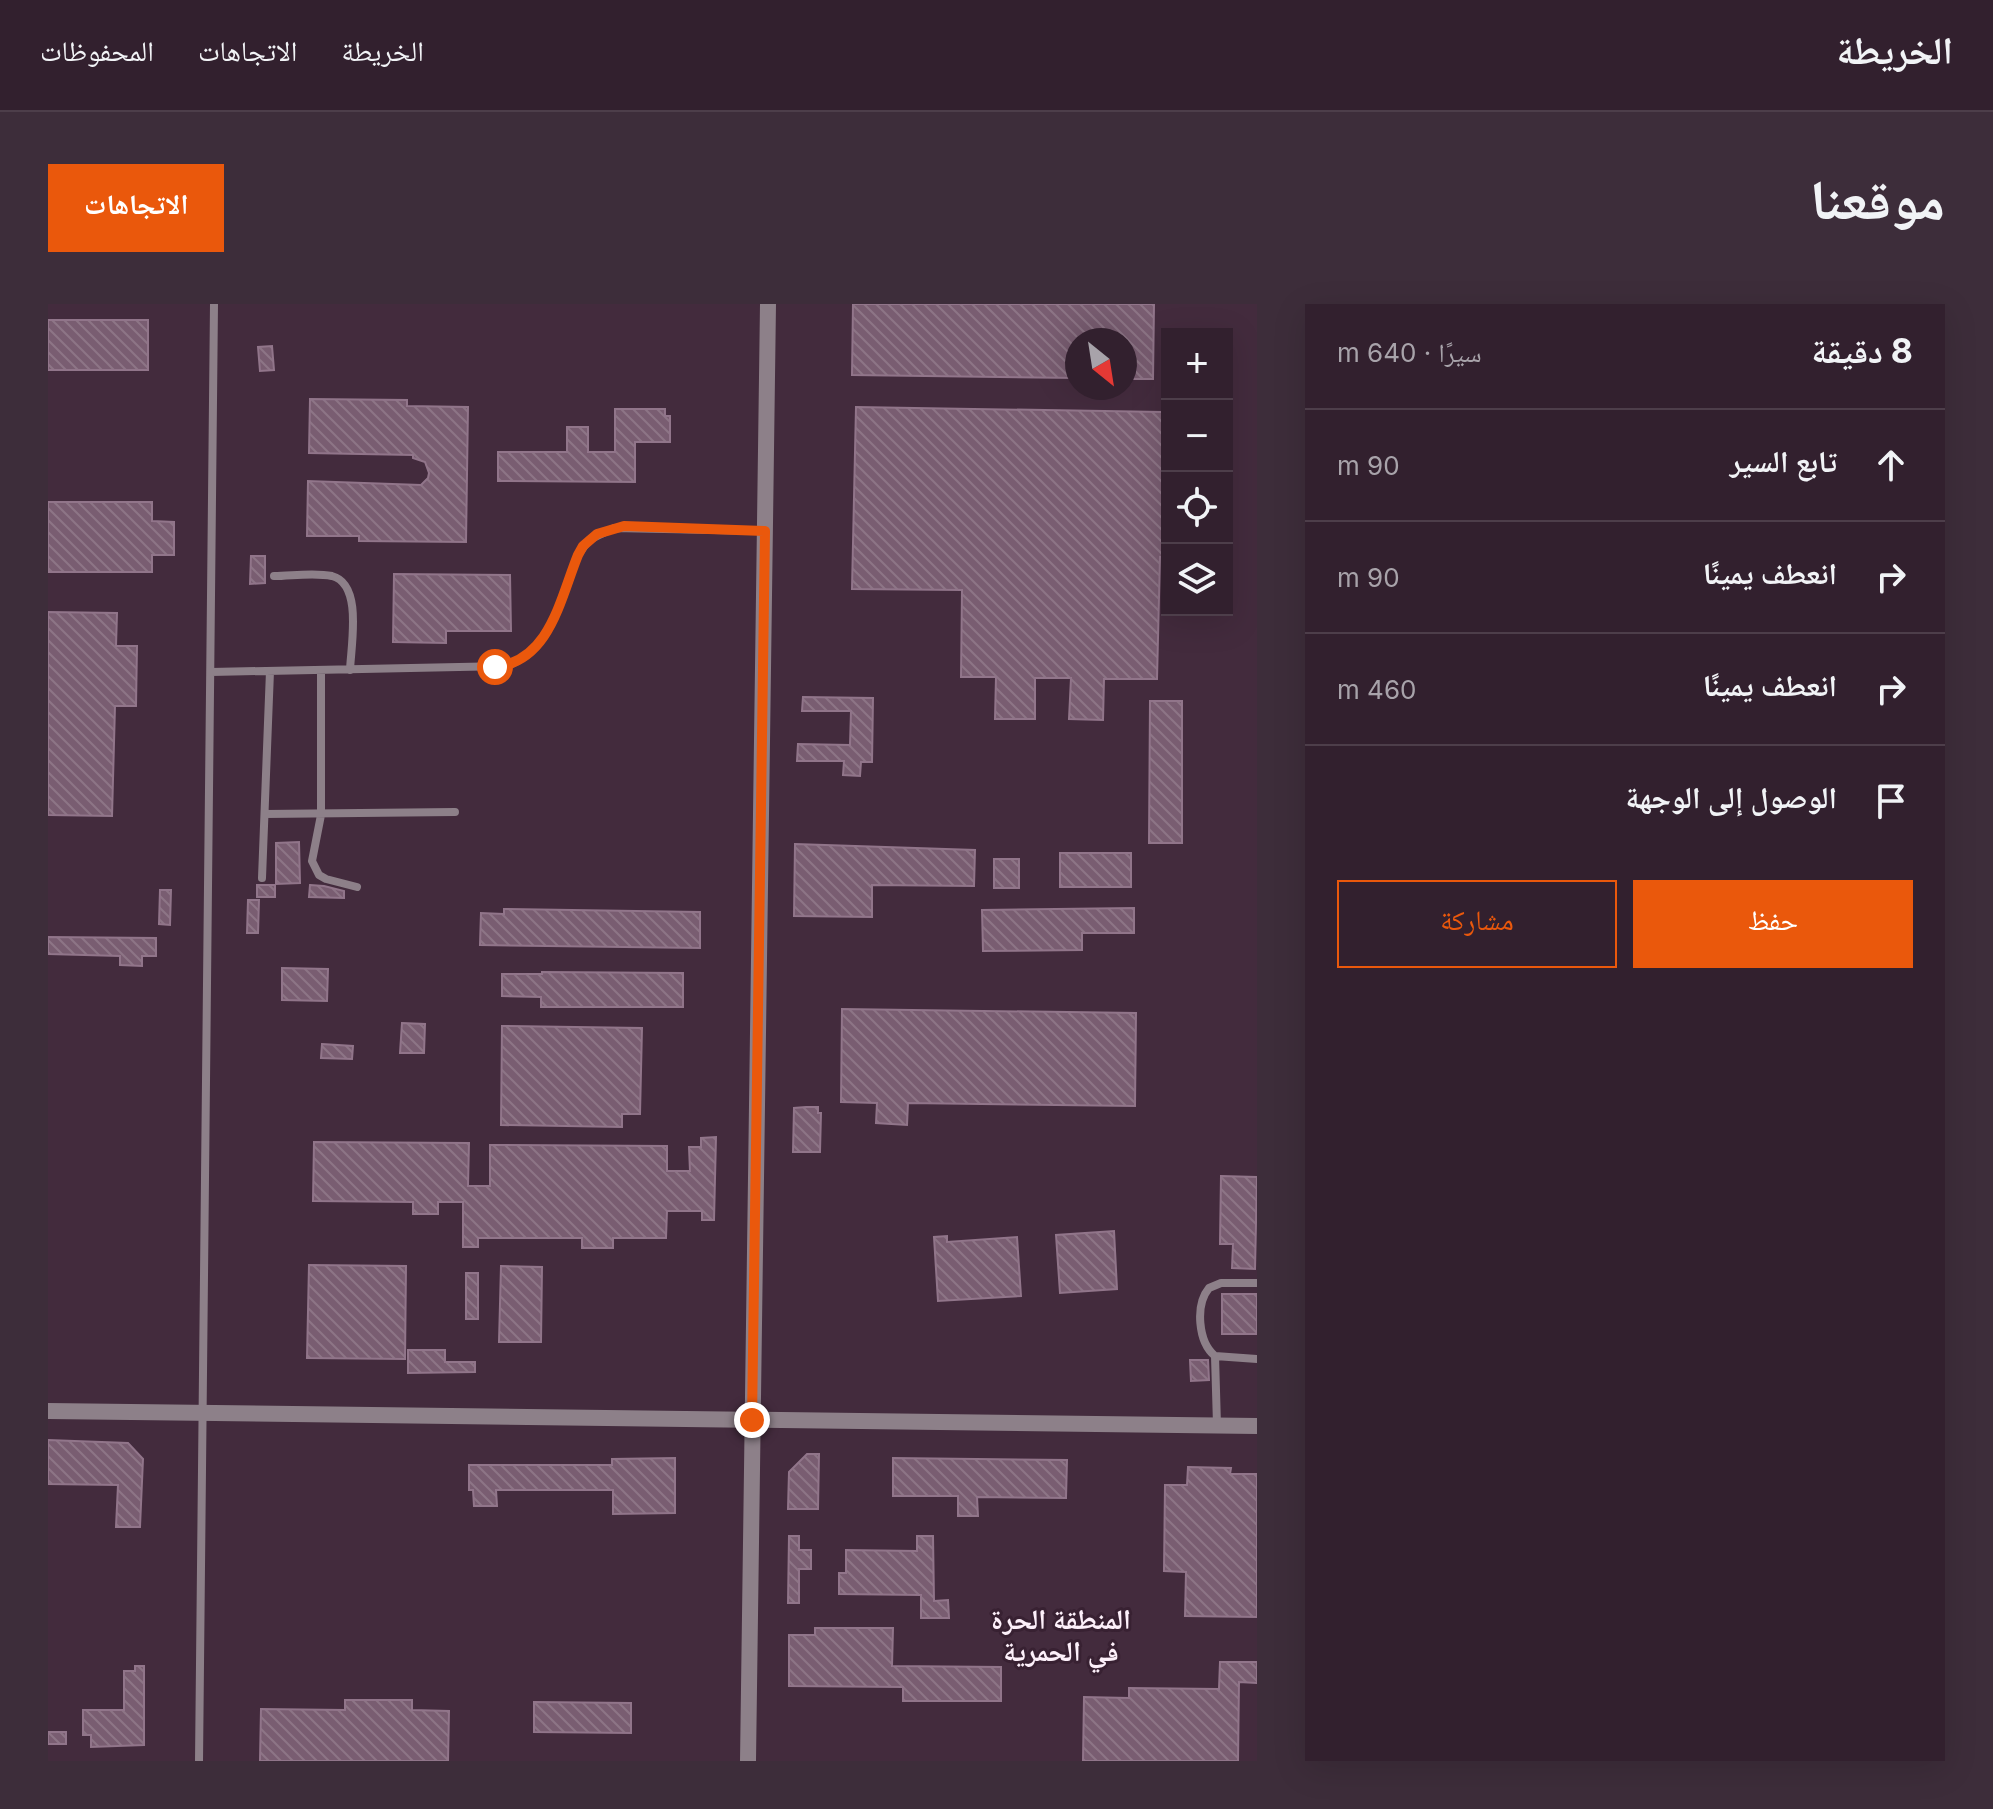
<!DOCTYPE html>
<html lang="ar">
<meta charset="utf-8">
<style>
:root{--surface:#32202e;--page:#3d2d3a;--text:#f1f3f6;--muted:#a8a3aa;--line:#4d3e4a;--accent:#ea580c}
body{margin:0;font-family:Inter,"Noto Naskh Arabic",sans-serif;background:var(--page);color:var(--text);direction:rtl}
.controls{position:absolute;right:24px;top:24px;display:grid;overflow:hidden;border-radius:0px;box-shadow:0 8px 32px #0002}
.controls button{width:72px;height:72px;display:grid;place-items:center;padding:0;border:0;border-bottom:2px solid var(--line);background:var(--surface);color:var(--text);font:40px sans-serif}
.compass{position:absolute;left:1017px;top:24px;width:72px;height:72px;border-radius:50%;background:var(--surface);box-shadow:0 8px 32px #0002;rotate:150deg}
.stop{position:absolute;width:24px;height:24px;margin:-18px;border:6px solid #ea580c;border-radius:50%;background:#fff}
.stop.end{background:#ea580c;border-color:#fff;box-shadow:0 2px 8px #0008}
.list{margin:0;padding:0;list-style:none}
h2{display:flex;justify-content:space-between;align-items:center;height:104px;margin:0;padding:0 32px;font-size:34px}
h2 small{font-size:26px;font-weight:400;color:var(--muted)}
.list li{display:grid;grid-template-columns:52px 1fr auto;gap:24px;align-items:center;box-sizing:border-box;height:112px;padding:0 32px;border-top:2px solid var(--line)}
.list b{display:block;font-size:30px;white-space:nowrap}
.list em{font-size:26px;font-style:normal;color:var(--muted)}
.actions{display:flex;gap:16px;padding:24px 32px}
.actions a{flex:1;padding:18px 0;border:2px solid var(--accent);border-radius:0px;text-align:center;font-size:28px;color:var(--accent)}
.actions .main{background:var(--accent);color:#fff}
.icon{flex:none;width:44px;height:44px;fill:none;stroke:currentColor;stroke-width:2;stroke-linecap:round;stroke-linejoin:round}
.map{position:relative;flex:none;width:1209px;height:1457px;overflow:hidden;direction:ltr;border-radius:0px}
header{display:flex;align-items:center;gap:48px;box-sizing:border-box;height:112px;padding:0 40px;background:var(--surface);border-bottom:2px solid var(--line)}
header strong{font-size:38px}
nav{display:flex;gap:44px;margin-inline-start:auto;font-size:28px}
.intro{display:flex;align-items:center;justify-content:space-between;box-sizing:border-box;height:192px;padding:0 48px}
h1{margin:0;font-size:56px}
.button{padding:20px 36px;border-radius:0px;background:var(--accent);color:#fff;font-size:28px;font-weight:700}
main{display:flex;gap:48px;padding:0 48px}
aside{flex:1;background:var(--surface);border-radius:0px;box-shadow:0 8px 32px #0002}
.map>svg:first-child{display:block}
.building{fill:url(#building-back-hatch);stroke:#91758a;stroke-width:2}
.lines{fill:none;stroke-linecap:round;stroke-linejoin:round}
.service{stroke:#8d8089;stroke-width:8}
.minor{stroke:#8d8089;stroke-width:16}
.route{stroke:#ea580c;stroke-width:10}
.labels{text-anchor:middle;stroke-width:6;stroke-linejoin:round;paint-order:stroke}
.neighbourhood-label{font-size:28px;font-weight:bold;fill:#fdf0fa;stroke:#382132}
</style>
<header>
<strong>الخريطة</strong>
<nav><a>الخريطة</a><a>الاتجاهات</a><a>المحفوظات</a></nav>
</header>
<div class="intro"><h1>موقعنا</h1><a class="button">الاتجاهات</a></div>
<main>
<aside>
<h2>8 دقيقة<small>سيرًا · 640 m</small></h2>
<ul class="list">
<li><svg class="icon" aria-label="ahead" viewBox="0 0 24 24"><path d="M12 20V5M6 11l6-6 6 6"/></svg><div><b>تابع السير</b></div><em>90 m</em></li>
<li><svg class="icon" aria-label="right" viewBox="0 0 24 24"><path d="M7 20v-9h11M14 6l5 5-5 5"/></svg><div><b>انعطف يمينًا</b></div><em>90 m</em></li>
<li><svg class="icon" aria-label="right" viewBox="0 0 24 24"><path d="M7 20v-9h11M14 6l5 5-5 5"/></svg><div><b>انعطف يمينًا</b></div><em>460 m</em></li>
<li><svg class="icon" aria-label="arrive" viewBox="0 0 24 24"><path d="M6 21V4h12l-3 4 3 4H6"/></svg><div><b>الوصول إلى الوجهة</b></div></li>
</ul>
<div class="actions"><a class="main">حفظ</a><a>مشاركة</a></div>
</aside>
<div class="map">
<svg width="1209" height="1457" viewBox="0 0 1209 1457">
<defs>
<pattern id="building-back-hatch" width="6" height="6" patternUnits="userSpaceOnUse" patternTransform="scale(2)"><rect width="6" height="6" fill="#795d71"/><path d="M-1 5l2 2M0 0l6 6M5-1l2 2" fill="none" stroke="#8d7586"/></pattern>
</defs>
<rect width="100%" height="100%" fill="#432b3d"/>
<path class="building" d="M805 0H1106L1105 75H1077V36H1029V74L804 71Z
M0 16H100V66H0Z
M224 42 226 66 212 67 210 43Z
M262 95 359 96V102L420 103 418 238 311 237V232H259L260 177 373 181 380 174 381 169 377 158 365 154V151L261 149Z
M808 103 1114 108V154H1119V254L1112 253 1109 375H1056L1055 416 1021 415 1023 374H987V415H947L948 373H913L914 286 804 285Z
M567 105H617V112H622V138H587V178L450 177V148H519V123H540V148H567Z
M0 198H104V217L126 218V251H104V268H0Z
M203 252H217V279L202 280Z
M346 270 462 271 463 327H398V339L345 338Z
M0 308 69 309 68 342H89L88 402H67L64 512 0 511Z
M755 393 825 394 824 458H813L812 472 795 471 796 457H749L750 440 802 441 803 407H754Z
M1102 397H1134V539H1101Z
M251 538 252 579 228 580V539Z
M747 540 927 546 926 582 824 581V613L746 612Z
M1012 549H1083V583H1012Z
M946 555H971V584H946Z
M209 581H227V593H209Z
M262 581 276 582 296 587V594L261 593Z
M112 586H123L122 621 111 620Z
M200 596H211L210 629H199Z
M1086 604V629H1034V646L935 647 934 606Z
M456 605 652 608V644L432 641 433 609 456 610Z
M0 633 108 634V652H94V662L72 661V652L0 650Z
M234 664 280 665 279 697 234 696Z
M494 668 635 669V703H493V693L454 692V670H494Z
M794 705 1088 709 1087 802 860 799 859 821 828 819 829 799 793 798Z
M354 719 377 720 376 749H352Z
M454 722 594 724 592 810H574V823L453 821Z
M274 740 305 742 304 755 273 754Z
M758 803H770V809H773L772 848H745L746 804Z
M668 833 666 916H654V907H619L618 934H565V944H534V934H430V943H415V898H390V910H365V898L265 897 266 838 421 839 420 882H442V841L619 842V867H642L641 843H653V834Z
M1173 872 1209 873 1207 965 1184 964 1185 940H1172Z
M1066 927 1069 985 1012 989 1008 931Z
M899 932V938L969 933 973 992 890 997 886 933Z
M261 961 358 962 357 1055 259 1054Z
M453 962 494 963 493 1038H451Z
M418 969H430V1015H418Z
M1174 990H1209V1030H1174Z
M360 1046H397V1058H427V1068L360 1069Z
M1142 1056H1160L1161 1076 1143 1077Z
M0 1136 80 1139 95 1155 92 1223H68L70 1181 0 1180Z
M759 1150H771L770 1205H740L741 1168Z
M627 1154V1209L565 1210V1186H448L449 1202H426L425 1186H421V1161H564V1155Z
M845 1154 1019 1156 1018 1194 929 1193 930 1212H910V1192H845Z
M1140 1163 1183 1164 1182 1170H1209V1313L1137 1312 1138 1268 1116 1267 1117 1181H1139Z
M741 1232H751V1246H763V1265H751V1299H740Z
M869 1232H885L886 1297 900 1296 901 1314H873V1291L791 1290V1269H798V1246L869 1247Z
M767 1324H845L844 1362 953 1363V1397H855V1383L741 1382V1331H767Z
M1172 1358H1209V1379L1191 1378 1190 1457H1035L1036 1393 1081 1394V1384L1171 1385Z
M87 1362H96V1441L43 1443V1431H35V1406H76V1367H87Z
M297 1396H364V1406L401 1407 400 1457H212L213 1405 297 1406Z
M486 1398 583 1399V1429L486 1428Z
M0 1428H18V1440H0Z"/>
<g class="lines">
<path class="service" d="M226 272C243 272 266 268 284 272 315 280 303 341 302 366
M273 366V511L264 557 271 571 278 575 309 583
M163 368 459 362C505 345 514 292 530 251L541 236 566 224 717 227
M217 510 407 508
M214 574 222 367
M1209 979H1173L1161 984C1147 1001 1150 1038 1167 1052L1209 1055
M1167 1052 1169 1121
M151 1457 166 0"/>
<path class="minor" d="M0 1107 1209 1122
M700 1457 720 0"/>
</g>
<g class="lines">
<path class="route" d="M447 363C502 357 512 295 530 251L535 242 549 230 576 222 717 227 704 1116"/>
</g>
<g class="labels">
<g class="neighbourhood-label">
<text x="1013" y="1325">المنطقة الحرة<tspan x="1013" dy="32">في الحمرية</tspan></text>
</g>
</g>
</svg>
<div class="controls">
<button>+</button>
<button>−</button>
<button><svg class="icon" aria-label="locate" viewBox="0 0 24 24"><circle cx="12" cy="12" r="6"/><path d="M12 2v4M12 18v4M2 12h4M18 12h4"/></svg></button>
<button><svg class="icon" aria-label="layers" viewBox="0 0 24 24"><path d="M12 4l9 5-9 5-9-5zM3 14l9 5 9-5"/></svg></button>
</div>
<svg class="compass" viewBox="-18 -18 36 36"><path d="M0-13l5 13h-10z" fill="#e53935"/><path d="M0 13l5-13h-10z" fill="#a8a3aa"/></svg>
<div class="stop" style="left:447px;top:363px"></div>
<div class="stop end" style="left:704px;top:1116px"></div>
</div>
</main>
